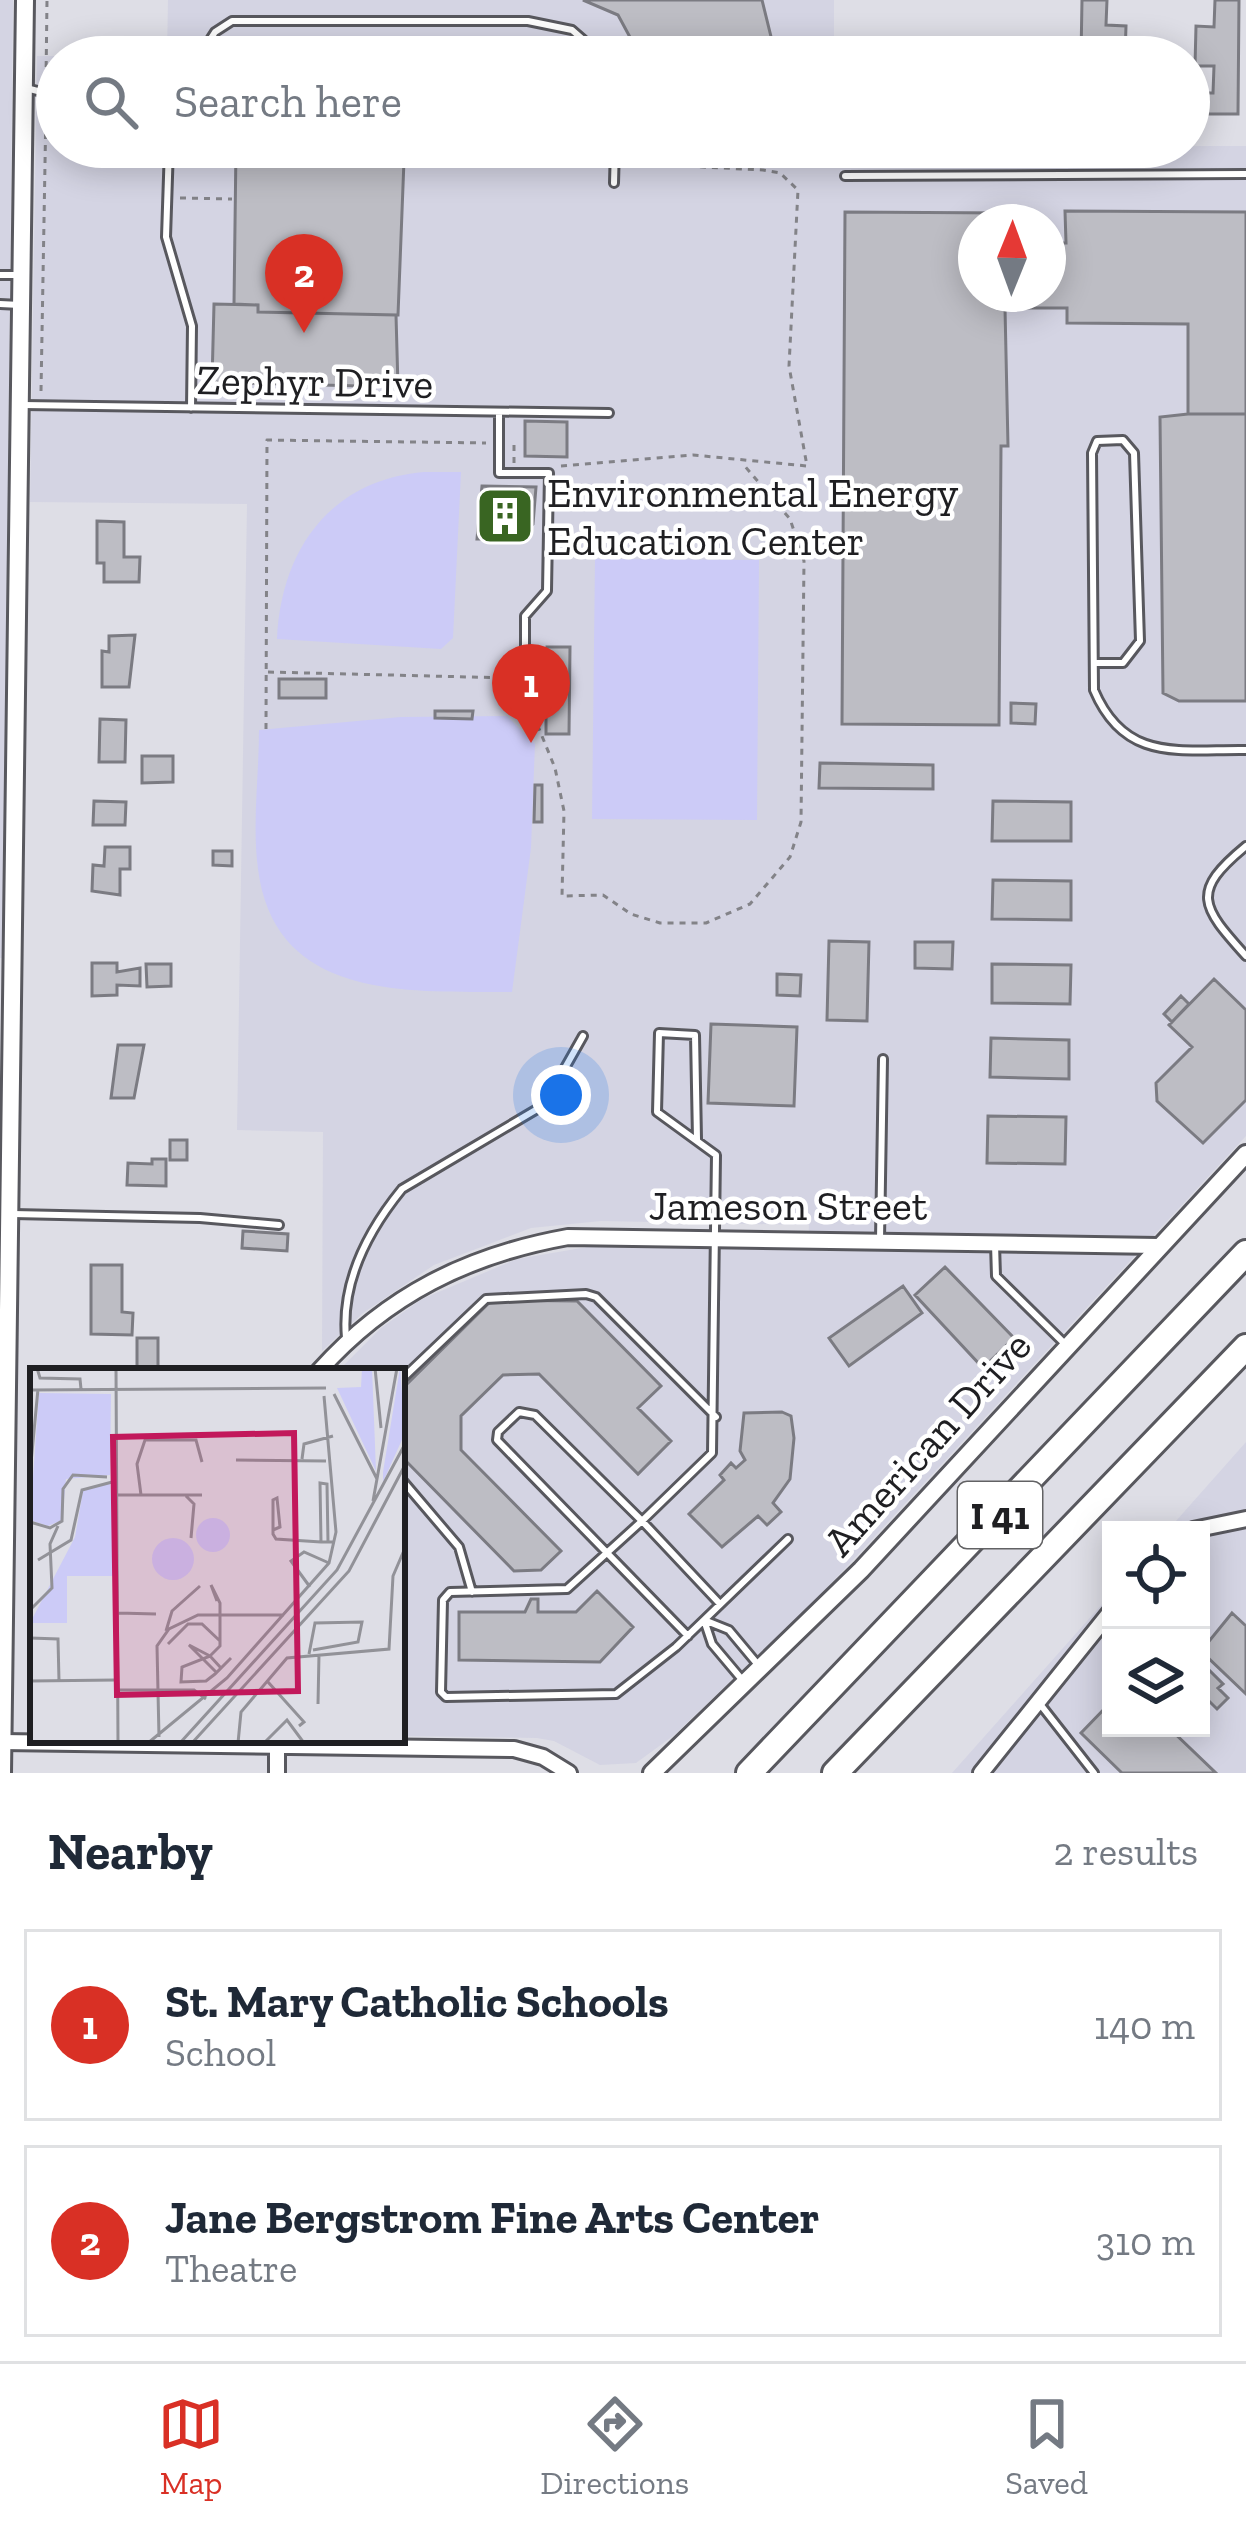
<!DOCTYPE html>
<style>
:root{--surface:#fff;--page:#f2f2f3;--text:#1f2937;--muted:#747a83;--line:#e0e1e3;--accent:#d93025}
body{margin:0;font-family:"Zilla Slab",serif;background:var(--page);color:var(--text)}
.controls{position:absolute;right:36px;bottom:36px;display:grid;overflow:hidden;border-radius:0px;box-shadow:0 6px 30px #0003}
.controls button{width:108px;height:108px;display:grid;place-items:center;padding:0;border:0;border-bottom:3px solid var(--line);background:var(--surface);color:var(--text);font:60px sans-serif}
.compass{position:absolute;left:958px;top:204px;width:108px;height:108px;border-radius:50%;background:var(--surface);box-shadow:0 6px 30px #0003;rotate:1deg}
.you{position:absolute;left:561px;top:1095px;width:42px;height:42px;margin:-30px;border:9px solid #fff;border-radius:50%;background:#1a73e8;box-shadow:0 0 0 18px #1a73e833}
.badge{display:grid;place-items:center;width:78px;height:78px;border-radius:50%;background:var(--accent);color:#fff;font-size:39px;font-weight:700}
.pin{position:absolute;translate:-50% -99px;filter:drop-shadow(0 3px 6px #0008)}
.pin::after{content:'';position:absolute;top:63px;width:42px;height:36px;background:inherit;clip-path:polygon(0 0,100% 0,50% 100%)}
.list{margin:0;padding:0;list-style:none}
h2{display:flex;justify-content:space-between;align-items:center;height:156px;margin:0;padding:0 48px;font-size:51px}
h2 small{font-size:39px;font-weight:400;color:var(--muted)}
.list li{display:grid;grid-template-columns:78px 1fr auto;gap:36px;align-items:center;box-sizing:border-box;height:192px;margin:0 24px 24px;padding:0 24px;border:3px solid var(--line);border-radius:0px}
.list b{display:block;font-size:45px;white-space:nowrap}
.list p{margin:0;font-size:39px;white-space:nowrap;color:var(--muted)}
.list em{font-size:39px;font-style:normal;color:var(--muted)}
.icon{flex:none;width:66px;height:66px;fill:none;stroke:currentColor;stroke-width:2;stroke-linecap:round;stroke-linejoin:round}
.map{position:relative;flex:none;width:1246px;height:1773px;overflow:hidden}
.search{position:absolute;background:var(--surface);box-shadow:0 6px 30px #0003;left:36px;right:36px;top:36px;height:132px;display:flex;align-items:center;gap:30px;box-sizing:border-box;padding:0 42px;border-radius:66px;color:var(--muted);font-size:45px}
.sheet{height:588px;background:var(--surface)}
nav{display:flex;justify-content:space-around;align-items:center;box-sizing:border-box;height:168px;border-top:3px solid var(--line);background:var(--surface);font-size:33px;color:var(--muted)}
nav a{display:grid;justify-items:center;gap:6px}
nav .on{color:var(--accent)}
.map>svg:first-child{display:block}
.built{fill:#d4d4e3;fill-rule:evenodd}
.green{fill:#cccbf7}
.building{fill:#bdbdc4;stroke:#7b7b82;stroke-width:3}
.lines{fill:none;stroke-linecap:round;stroke-linejoin:round}
.service-casing{stroke:#58585e;stroke-width:12}
.minor-casing{stroke:#58585e;stroke-width:20}
.tertiary-casing{stroke:#58585e;stroke-width:22}
.motorway-casing{stroke:#58585e;stroke-width:30}
.path{stroke:#838388;stroke-width:3;stroke-dasharray:6 6;stroke-linecap:butt}
.service{stroke:#fff;stroke-width:6}
.minor{stroke:#fff;stroke-width:14}
.tertiary{stroke:#fff;stroke-width:16}
.motorway{stroke:#fff;stroke-width:24}
.labels{text-anchor:middle;stroke-width:9;stroke-linejoin:round;paint-order:stroke}
.shield{fill:#fff;stroke:#626264;stroke-width:3}
.shield-label{font-size:39px;font-weight:bold;fill:#1f1f22}
.street-label{font-size:42px;fill:#1f1f22;stroke:#fff}
.poi-label{font-size:42px;fill:#1f1f22;stroke:#fff;text-anchor:start}
.inset-road{fill:none;stroke:#929298;stroke-width:3}
.view{fill:#c2185b;fill-opacity:0.15;stroke:#c2185b;stroke-width:6}
.inset-edge{fill:none;stroke:#1f1f22;stroke-width:6}
</style>
<div class="map">
<svg width="1246" height="1773" viewBox="0 0 1246 1773">
<rect width="100%" height="100%" fill="#dedee6"/>
<path class="built" d="M0 0H13L3 958H0Z
M168 0H834V57H57V147L1246 146V1136L813 1603 673 1736 636 1763 600 1765 554 1741 537 1738 402 1736V1371H338L381 1328 422 1299 517 1259 599 1245 808 1247 809 1225 601 1221 531 1228 434 1265 363 1313 322 1351 323 1132 237 1130 247 504 30 502 37 56H167ZM976 222H1048V294H976Z
M1246 1442V1773H952L1111 1594V1728H1201V1530H1168Z"/>
<path class="green" d="M424 472H461L453 638 441 649 277 639C281 549 331 480 424 472Z
M595 559 759 560 757 820 592 819Z
M507 716 535 744 531 848 512 992C412 991 275 1003 258 869 252 825 259 775 259 730L401 717Z"/>
<path class="building" d="M583 0H762L776 57H641L637 38 631 39 618 15Z
M1082 0H1107L1106 25 1126 26 1125 57H1081Z
M1215 0H1239L1238 114H1195V93H1213L1214 66H1195L1196 26 1214 27Z
M330 51 391 52V57H330Z
M236 147H379V160H404L398 315 258 312V305L234 304Z
M1065 211 1246 212V414H1188V324L1067 323V308H1005L1008 446H1001L999 725 842 724 845 212 1006 213V222H976V294H1048V243H1066Z
M214 304 258 305V312L396 315 398 387 212 382Z
M1188 414H1246V701H1179L1163 693 1160 417Z
M525 421 567 422V457L525 456Z
M482 486 536 487 533 524 524 533H514V539H477Z
M97 521 124 522V557H140L139 582H104V563H97Z
M135 635 129 687H102V651L109 652V636Z
M547 647H570L569 734H546V710H538L539 671H546Z
M279 679H326V698H279Z
M1011 703 1036 704 1035 724 1011 723Z
M435 711H473L472 719 435 718Z
M100 719 126 720 125 762H99Z
M142 756H173V782L142 783Z
M820 763 933 765V789L819 788Z
M535 785H542V822H534Z
M94 801 126 802 125 825H93Z
M993 801 1071 802V841H992Z
M105 847H130V869H120V895L92 891 93 865 104 866Z
M213 851H232V866L213 865Z
M993 880 1071 881V920L992 919Z
M829 941 869 942 867 1021 827 1020Z
M915 942H953L952 969 915 968Z
M92 963H117V972L140 968V986L117 985V995L92 996Z
M146 964H171V986L147 987Z
M992 964 1071 965 1070 1004 992 1003Z
M777 974 801 975 800 996 777 995Z
M1214 979 1246 1010V1100L1203 1143 1157 1101 1156 1083 1192 1047 1169 1025Z
M1181 996 1189 1004 1172 1022 1164 1014Z
M711 1024 797 1027 794 1106 708 1103Z
M991 1038 1069 1040V1079L990 1077Z
M118 1045H144L134 1098H111Z
M988 1116 1066 1117 1065 1164 987 1163Z
M170 1140H187V1160H170Z
M152 1159H166V1186L127 1185 128 1163 152 1164Z
M243 1231 288 1234 287 1251 242 1248Z
M91 1265H122V1312L133 1313 132 1335 91 1334Z
M945 1267 1014 1338 983 1368 915 1295Z
M903 1286 922 1313 849 1366 829 1338Z
M492 1300 577 1301 661 1386 638 1408 671 1441 638 1474 539 1374 503 1375 461 1416V1450L561 1551 541 1570 514 1571 402 1457V1389Z
M137 1338H158V1369L137 1368Z
M782 1412 791 1416 794 1438 790 1479 773 1503 781 1512 767 1525 758 1516 722 1547 689 1514 724 1480 720 1475 731 1463 736 1468 745 1460 740 1451 744 1413Z
M597 1591 633 1627 600 1662 459 1660V1612H525L531 1599H538V1612H576Z
M1232 1613 1246 1626V1694L1201 1651Z
M1201 1662 1223 1684 1218 1688 1228 1698 1217 1709 1208 1700 1201 1707Z
M1111 1702V1728H1169L1216 1773H1122L1081 1733Z"/>
<g class="lines">
<g class="service-casing">
<path id="service" d="M199 57 215 32 232 21H528L572 30 603 57
M26 88 57 96
M169 147 166 237 192 326 191 408
M845 176 1246 174
M614 183 615 147
M0 275H18
M0 304 20 305
M23 405 609 413
M499 415V473H549L547 591 525 616V704
M1094 663H1123L1140 641 1134 453 1123 440 1097 441 1092 453 1094 690C1125 763 1179 749 1246 750
M1246 846C1190 892 1201 906 1246 956
M13 1214 200 1218 279 1225
M880 1239 883 1059
M995 1244 996 1276 1066 1345
M346 1338C341 1283 367 1232 402 1189L544 1105 583 1036
M402 1379 486 1299 586 1294 596 1297 716 1417
M402 1480 459 1547 472 1592
M720 1604 642 1521 567 1589 450 1592 443 1600 441 1692 446 1697 616 1694 676 1647 788 1539
M688 1636 497 1440 498 1432 519 1412 535 1415 642 1521 712 1453 716 1155 657 1112 659 1033 695 1035 697 1139
M744 1682 712 1644 704 1620 729 1630 759 1666
M1040 1704 1094 1773"/>
</g>
<g class="minor-casing">
<path id="minor" d="M319 1371C387 1295 468 1255 568 1237L1158 1246
M1193 1530 1246 1519
M2 1742 514 1749 543 1757 569 1773
M277 1773V1742
M981 1773 1111 1611"/>
</g>
<g class="tertiary-casing">
<path id="tertiary" d="M2 1773 25 0
M652 1773 861 1570 1246 1154"/>
</g>
<g class="motorway-casing">
<path id="motorway" d="M749 1773 1246 1253
M835 1773 1246 1347"/>
</g>
<path class="path" d="M46 79 47 0
M643 162V147
M180 198 232 199
M41 391 46 107
M514 463V443
M561 466 693 455 807 466 789 366 798 190 780 173 763 170 642 164 638 168
M268 672 510 678
M533 714 555 768 564 811 562 896 603 895 631 914 660 923H706L750 904 790 857 801 822 804 561 790 519 743 464
M266 729 267 440 486 443"/>
<use href="#service" class="service"/>
<use href="#minor" class="minor"/>
<use href="#tertiary" class="tertiary"/>
<use href="#motorway" class="motorway"/>
</g>
<defs>
<g id="building-square" transform="scale(3)"><rect x="-9" y="-9" width="18" height="18" rx="4" fill="#396522" stroke="#fff"/><path d="M-4-6H4V6H1V3H-1V6H-4ZM-2.5-4.3h1.7v1.8h-1.7ZM.8-4.3h1.7v1.8H.8ZM-2.5-1h1.7V.8h-1.7ZM.8-1h1.7V.8H.8Z" fill="#fff"/></g>
</defs>
<g fill-rule="evenodd">
<use href="#building-square" x="505" y="516"/>
</g>
<g class="labels">
<rect class="shield" x="958" y="1482" width="84" height="66" rx="9"/>
<g class="shield-label">
<text x="1000" y="1529">I 41</text>
</g>
<g class="street-label">
<text transform="translate(315 381) rotate(1)" y="15">Zephyr Drive</text>
<text x="788" y="1220">Jameson Street</text>
<text transform="translate(927 1443) rotate(-48)" y="15">American Drive</text>
</g>
<g class="poi-label">
<text x="547" y="507">Environmental Energy<tspan x="547" dy="48">Education Center</tspan></text>
</g>
</g>
<g transform="translate(30 1368)">
<rect width="375" height="375" fill="#dedee6"/>
<path d="M332 0H342L346 103 307 20 331 19ZM370 0 375 65 353 114V104ZM9 25 81 26 80 107 36 111 32 152 18 158 0 152ZM80 114 85 208H37V255H0L45 169 53 123ZM166 167a17 17 0 1 1 34 0a17 17 0 1 1-34 0ZM122 191a21 21 0 1 1 42 0a21 21 0 1 1-42 0Z" fill="#cccbf7"/>
<path class="inset-road" d="M7 0 10 10 50 11 51 21M86 0 88 375M345 0 351 60M0 22 296 20M304 26 347 111M272 91 274 76 303 68M206 92 296 93M0 105 8 21M86 127H172M111 127 107 96 115 72H166L172 94M156 128 164 136 161 170M343 133 367 0M0 154 20 160 32 153 33 121 43 107 77 109M243 162 250 159 247 130 243 132V166L246 171 291 174M298 174 297 116 290 115 291 174H305M8 192 41 172 52 122 86 113M280 219 261 193 274 184 299 195M0 242 22 220 20 176 28 158M88 245 126 246M136 263 142 243 170 218M0 270 28 271 29 313M138 276 158 256H172L190 273M279 286 285 255 332 254 328 274 283 282M191 300 180 288 152 299 151 314 176 313 185 306 201 290M187 305 159 277 180 288 190 278V235L181 217 187 233M0 313 86 312M238 314 274 354 269 358M87 322H164L176 331M288 336 289 286M129 369 127 278 139 261 168 247H254M118 375 197 310 299 195 306 164 294 28M150 375 307 202 375 76M162 375 319 203 375 97M208 375 211 344 257 290 359 281 363 208 375 180M234 375 257 352 274 375"/>
<path class="view" d="M264 65 268 323 87 327 83 69Z"/>
<rect width="375" height="375" class="inset-edge"/>
</g>
</svg>
<div class="controls">
<button><svg class="icon" aria-label="locate" viewBox="0 0 24 24"><circle cx="12" cy="12" r="6"/><path d="M12 2v4M12 18v4M2 12h4M18 12h4"/></svg></button>
<button><svg class="icon" aria-label="layers" viewBox="0 0 24 24"><path d="M12 4l9 5-9 5-9-5zM3 14l9 5 9-5"/></svg></button>
</div>
<svg class="compass" viewBox="-18 -18 36 36"><path d="M0-13l5 13h-10z" fill="#e53935"/><path d="M0 13l5-13h-10z" fill="#747a83"/></svg>
<div class="you"></div>
<div class="pin badge" style="left:531px;top:743px">1</div>
<div class="pin badge" style="left:304px;top:333px">2</div>
<div class="search"><svg class="icon" aria-label="search" viewBox="0 0 24 24"><circle cx="10" cy="10" r="6"/><path d="M15 15l6 6"/></svg>Search here</div>
</div>
<section class="sheet">
<h2>Nearby<small>2 results</small></h2>
<ul class="list">
<li><span class="badge">1</span><div><b>St. Mary Catholic Schools</b><p>School</p></div><em>140 m</em></li>
<li><span class="badge">2</span><div><b>Jane Bergstrom Fine Arts Center</b><p>Theatre</p></div><em>310 m</em></li>
</ul>
</section>
<nav>
<a class="on"><svg class="icon" aria-label="map" viewBox="0 0 24 24"><path d="M3 6l6-2 6 2 6-2v14l-6 2-6-2-6 2zM9 4v14M15 6v14"/></svg>Map</a>
<a><svg class="icon" aria-label="directions" viewBox="0 0 24 24"><path d="M12 3l9 9-9 9-9-9zM9 14v-3h6M13 9l2 2-2 2"/></svg>Directions</a>
<a><svg class="icon" aria-label="saved" viewBox="0 0 24 24"><path d="M7 4h10v16l-5-4-5 4z"/></svg>Saved</a>
</nav>
